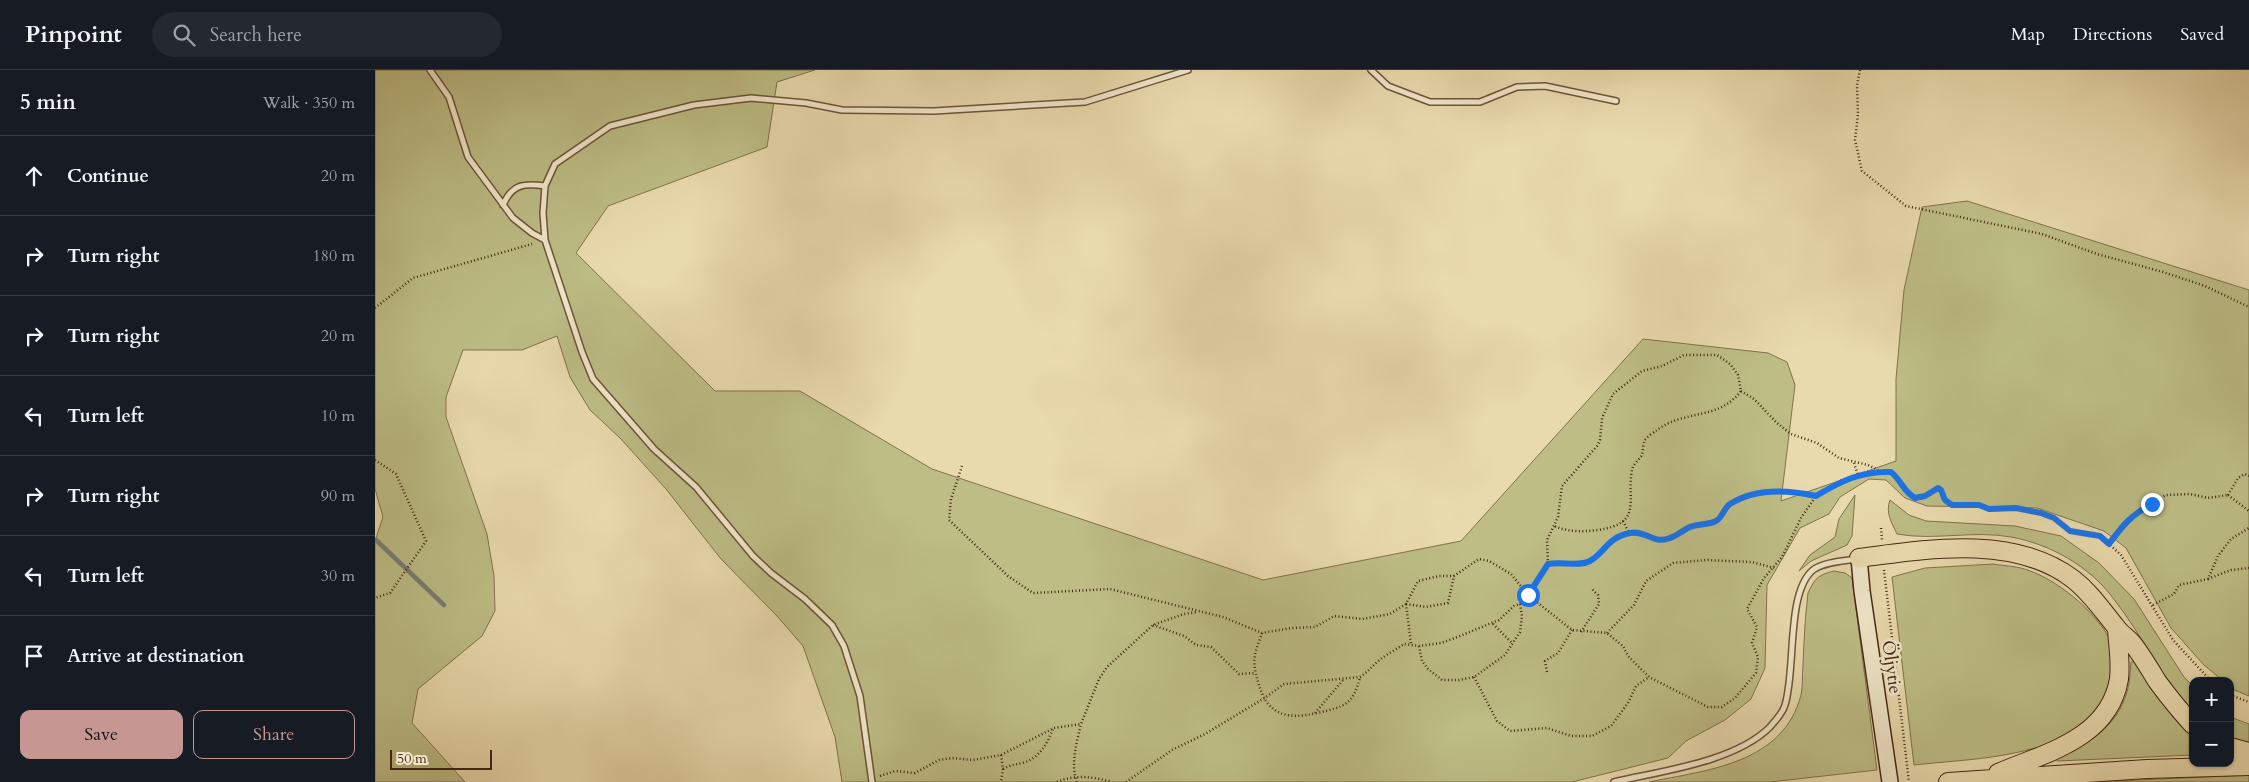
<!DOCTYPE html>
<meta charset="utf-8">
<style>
:root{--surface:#171b24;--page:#242831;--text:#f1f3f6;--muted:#9ea1a6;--line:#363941;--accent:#c59692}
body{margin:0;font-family:Cardo,serif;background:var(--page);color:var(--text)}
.controls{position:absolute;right:15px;bottom:15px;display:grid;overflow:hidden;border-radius:10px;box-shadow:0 1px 4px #0004}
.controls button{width:45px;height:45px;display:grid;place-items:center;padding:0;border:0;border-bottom:1px solid var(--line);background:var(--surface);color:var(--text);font:25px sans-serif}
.scale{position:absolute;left:15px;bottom:12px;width:102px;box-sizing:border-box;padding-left:5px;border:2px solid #452714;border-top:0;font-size:14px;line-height:18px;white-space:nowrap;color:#452714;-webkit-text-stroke:4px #f1e7ca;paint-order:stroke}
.stop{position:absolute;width:15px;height:15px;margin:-11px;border:4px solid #1a73e8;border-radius:50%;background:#fff}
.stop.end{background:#1a73e8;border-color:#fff;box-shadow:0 1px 5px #0008}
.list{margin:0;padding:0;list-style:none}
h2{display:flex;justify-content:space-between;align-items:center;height:65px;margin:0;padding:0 20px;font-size:21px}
h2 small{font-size:16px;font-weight:400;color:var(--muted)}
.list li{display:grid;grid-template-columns:32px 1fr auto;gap:15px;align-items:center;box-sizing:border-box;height:80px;padding:0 20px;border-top:1px solid var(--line)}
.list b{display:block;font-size:19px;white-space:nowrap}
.list em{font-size:16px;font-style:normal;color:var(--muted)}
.actions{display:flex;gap:10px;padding:15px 20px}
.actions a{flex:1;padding:11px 0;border:1px solid var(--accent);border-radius:10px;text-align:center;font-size:18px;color:var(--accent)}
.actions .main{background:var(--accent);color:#111}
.icon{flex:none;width:28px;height:28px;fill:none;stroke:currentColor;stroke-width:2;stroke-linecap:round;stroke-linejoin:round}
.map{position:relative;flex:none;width:1874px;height:712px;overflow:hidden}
header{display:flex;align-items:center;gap:30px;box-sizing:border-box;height:70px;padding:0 25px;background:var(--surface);border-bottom:1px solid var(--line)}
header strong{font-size:24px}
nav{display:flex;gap:28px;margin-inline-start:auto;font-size:18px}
.search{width:350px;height:45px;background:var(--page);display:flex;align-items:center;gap:12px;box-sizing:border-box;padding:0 18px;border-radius:28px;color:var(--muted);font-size:19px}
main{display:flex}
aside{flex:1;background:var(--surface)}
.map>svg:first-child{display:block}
.green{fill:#bdbd85;stroke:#81724c}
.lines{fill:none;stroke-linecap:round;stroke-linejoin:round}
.stream{stroke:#797e75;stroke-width:4.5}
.service-casing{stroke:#6e543a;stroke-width:8}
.secondary-casing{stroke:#452714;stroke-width:18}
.trunk-casing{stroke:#452714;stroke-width:20}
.path{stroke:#452714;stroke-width:2.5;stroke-dasharray:1 2.5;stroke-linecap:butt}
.service{stroke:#f1e7ca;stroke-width:5}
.secondary{stroke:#f1e7ca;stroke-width:15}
.trunk{stroke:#e9daad;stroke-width:18}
.route{stroke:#1a73e8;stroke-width:6}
.labels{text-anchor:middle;stroke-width:5;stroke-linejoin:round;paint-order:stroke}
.street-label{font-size:18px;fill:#452714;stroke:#f1e7ca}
</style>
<header>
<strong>Pinpoint</strong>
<div class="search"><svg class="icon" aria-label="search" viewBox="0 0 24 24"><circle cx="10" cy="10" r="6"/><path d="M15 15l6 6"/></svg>Search here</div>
<nav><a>Map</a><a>Directions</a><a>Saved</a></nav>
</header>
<main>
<aside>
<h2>5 min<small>Walk · 350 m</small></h2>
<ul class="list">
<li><svg class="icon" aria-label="ahead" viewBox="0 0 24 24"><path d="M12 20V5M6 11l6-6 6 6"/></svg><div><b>Continue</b></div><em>20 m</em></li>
<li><svg class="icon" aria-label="right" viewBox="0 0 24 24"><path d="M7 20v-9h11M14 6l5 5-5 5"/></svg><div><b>Turn right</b></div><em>180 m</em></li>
<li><svg class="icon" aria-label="right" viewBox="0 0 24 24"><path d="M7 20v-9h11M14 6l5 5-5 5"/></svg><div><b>Turn right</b></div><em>20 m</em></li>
<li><svg class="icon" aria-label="left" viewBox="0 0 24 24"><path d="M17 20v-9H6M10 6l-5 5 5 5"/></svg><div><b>Turn left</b></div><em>10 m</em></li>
<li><svg class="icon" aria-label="right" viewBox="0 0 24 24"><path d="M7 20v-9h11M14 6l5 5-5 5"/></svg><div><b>Turn right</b></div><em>90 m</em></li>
<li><svg class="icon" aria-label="left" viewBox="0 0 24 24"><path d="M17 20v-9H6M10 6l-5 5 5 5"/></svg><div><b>Turn left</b></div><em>30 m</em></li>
<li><svg class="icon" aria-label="arrive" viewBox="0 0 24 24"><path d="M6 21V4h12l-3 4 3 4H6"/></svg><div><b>Arrive at destination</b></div></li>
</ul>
<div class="actions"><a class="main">Save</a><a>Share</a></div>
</aside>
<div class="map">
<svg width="1874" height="712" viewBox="0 0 1874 712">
<rect width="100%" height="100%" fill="#e9daad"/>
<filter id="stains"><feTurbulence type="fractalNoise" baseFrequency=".004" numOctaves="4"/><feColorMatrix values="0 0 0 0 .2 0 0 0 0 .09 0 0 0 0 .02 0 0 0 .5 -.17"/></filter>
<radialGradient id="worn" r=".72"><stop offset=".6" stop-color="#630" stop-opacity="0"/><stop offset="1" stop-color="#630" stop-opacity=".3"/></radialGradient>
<path class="green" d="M0 0H440L402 12 392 77 233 136 201 183 340 321H425L557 399 888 510 1086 471 1268 269 1393 283 1412 292 1420 315 1406 431 1521 391V309L1529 220 1547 137 1592 131 1874 220V626L1857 619 1855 617V611H1848L1828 594 1796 558 1751 478 1729 461 1662 438 1552 436 1530 428 1511 410 1494 409 1465 427 1454 444 1425 458 1392 515 1390 598 1376 629 1350 650 1311 671 1293 688 1197 712H467L460 667 428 576 402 546 346 489 291 419 246 369 215 340 195 307 182 266 147 280H88L71 327V347L112 464 119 506 120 541 107 566 43 619 37 653 90 712H0V471L8 447 0 419Z
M1480 425 1477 466 1472 475 1436 491 1424 501 1435 485 1460 467 1464 449Z
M1515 430 1534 445 1551 451 1640 456 1686 466 1724 493 1759 529 1809 607 1818 616V644C1787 608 1767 565 1738 528 1714 496 1675 474 1636 467 1598 460 1560 471 1522 464 1517 453 1510 443 1515 430Z
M1618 494C1629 496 1644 496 1655 501 1686 512 1728 547 1739 579 1740 583 1739 589 1738 594 1735 618 1729 636 1709 653 1667 689 1591 689 1539 695L1517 507 1550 498Z
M1459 501 1470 503 1477 508 1502 700 1395 712H1274C1332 700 1408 694 1426 625 1428 616 1427 605 1428 595 1429 571 1430 547 1433 523 1440 508 1443 505 1459 501Z
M1761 591 1818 662V685L1682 691 1681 688C1712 675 1742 657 1752 622 1755 613 1755 602 1756 592Z
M1855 647 1874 654V673L1855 667Z
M1874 705V712H1717Z"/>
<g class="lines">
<path class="stream" d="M1 470 69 535"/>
<g class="service-casing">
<path id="service" d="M55 0 74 27 93 87 138 148 157 163 170 170
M996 0 1013 16 1055 32H1105L1142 17 1170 16 1241 31
M128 135C137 114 149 113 170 116
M497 712 485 626 469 576 457 555 430 529 396 503 378 486 321 417 279 379 218 309 207 282 170 170 168 143 170 116 180 94 235 56 319 35 376 28 431 33 467 40 559 41 710 32 813 0
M1239 712C1286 701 1360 692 1395 657 1400 651 1408 643 1410 635 1421 601 1411 522 1438 500 1448 492 1469 491 1481 489"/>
</g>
<g class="secondary-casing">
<path id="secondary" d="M1484 488 1487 521 1515 712"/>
</g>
<g class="trunk-casing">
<path id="trunk" d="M1484 488C1552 479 1639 464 1698 509 1715 522 1727 540 1741 557 1745 563 1752 567 1757 573 1766 584 1774 598 1782 611 1793 626 1805 641 1818 655
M1855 677 1874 682
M1623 703C1670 683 1734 669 1744 609 1746 593 1743 575 1742 559
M1573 712 1772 699 1874 696"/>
</g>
<path class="path" d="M1485 0 1482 15 1483 44 1480 70 1487 101 1531 136 1667 164 1722 184 1788 202 1830 216 1874 237
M0 238 38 208 157 174
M1366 321 1379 329 1402 353 1416 364 1442 373 1464 388 1493 395 1507 402
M0 390 21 404 51 471 15 523 0 528
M1479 393 1483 405
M587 396 576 429 574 450 633 506 658 523 735 519 848 547 887 563 917 558 940 557 959 546 987 549 1015 544 1031 534 1043 511 1064 506H1079
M1853 425 1863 408 1870 404 1874 406
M1853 425 1874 441
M1248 451 1254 463
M1506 458 1507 470
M1734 474 1760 443 1791 425 1815 424 1833 428 1853 425
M1173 493C1186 491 1203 497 1215 491 1231 482 1231 468 1255 463 1271 460 1279 474 1294 469 1301 466 1307 461 1314 458 1322 454 1332 455 1340 451 1347 448 1349 438 1355 434 1376 418 1415 421 1440 426
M1509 500 1534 712
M1833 509 1856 500 1874 498
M1031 534 1051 537 1073 533 1079 506 1104 489 1114 491 1136 504 1153 525 1197 560 1232 563 1248 576 1253 586 1274 607 1333 637H1347L1360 628 1381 603 1383 587 1377 573 1382 557 1372 539 1389 508 1407 487 1426 448 1441 426 1467 410 1483 405 1516 402C1526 410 1528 421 1540 428L1549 426 1563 418 1566 420 1570 430 1577 435H1604L1614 439 1641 438 1666 443 1679 448 1695 461 1725 466 1746 485 1798 570 1836 611
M1031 534 1036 574
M1778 535 1799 524 1804 515 1833 509 1843 486 1856 469 1874 458
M1118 554 1137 573
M778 555 809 566 821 575 836 577 864 604 881 603
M1206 562 1224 534 1223 525 1216 518
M887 563C885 570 881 578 880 585 878 594 881 604 883 612 892 645 911 650 942 643 968 637 978 636 985 607
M1232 563 1259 535 1271 511 1298 493 1331 490 1377 492 1399 498
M1044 576 1047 591 1053 599 1067 610H1084L1099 607 1130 585 1145 562 1147 546 1145 534
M1172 602 1170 591 1183 583 1197 560
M1099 607 1122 651 1135 661 1172 658 1196 666H1217L1236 656 1253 633 1261 616 1274 607
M1855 625 1874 632
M940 643 969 609
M626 685 628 699 626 712
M628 699C635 695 639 695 647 693 664 689 672 674 678 659
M505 706 520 701 540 703 564 690 577 688 598 690 626 685 679 658 706 654 724 609 732 597 778 555 809 544 823 542
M682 712C700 704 719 707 737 712
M702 712C695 695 702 671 706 654
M751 712 797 680 830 664 888 629 909 614 985 607C993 602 998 595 1006 589 1012 584 1022 579 1029 574L1044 576 1066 573 1080 568 1124 550 1139 536 1145 534 1153 525 1173 493 1172 470 1183 447 1187 416 1222 376 1225 370 1227 348 1238 324 1267 301 1287 296 1309 285H1342L1355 294 1363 305 1366 321C1343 351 1310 339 1282 360 1279 362 1273 366 1270 370 1268 374 1268 380 1267 385 1264 390 1258 394 1257 400 1251 431 1269 453 1223 460 1207 462 1193 462 1179 456"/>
<use href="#service" class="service"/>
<use href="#secondary" class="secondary"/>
<use href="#trunk" class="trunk"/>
</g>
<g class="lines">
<path class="route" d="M1153 525 1173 494C1186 491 1204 497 1215 491 1231 482 1231 468 1255 463 1272 460 1279 475 1295 468 1302 466 1308 460 1315 457 1323 454 1333 455 1341 451 1347 448 1349 438 1355 434 1380 418 1414 420 1441 426 1466 411 1486 401 1516 402 1526 410 1528 421 1540 428L1550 426 1563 418 1566 420 1570 430 1577 435H1604L1614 439 1641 438 1666 443 1679 448 1695 461 1725 466 1734 474C1748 455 1756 445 1777 434"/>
</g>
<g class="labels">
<g class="street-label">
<text transform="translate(1517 597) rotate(82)" y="6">Öljytie</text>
</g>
</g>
<rect width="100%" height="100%" filter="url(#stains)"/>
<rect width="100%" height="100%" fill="url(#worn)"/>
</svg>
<div class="controls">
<button>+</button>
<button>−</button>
</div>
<div class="scale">50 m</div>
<div class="stop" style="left:1153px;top:525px"></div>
<div class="stop end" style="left:1777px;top:434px"></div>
</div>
</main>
